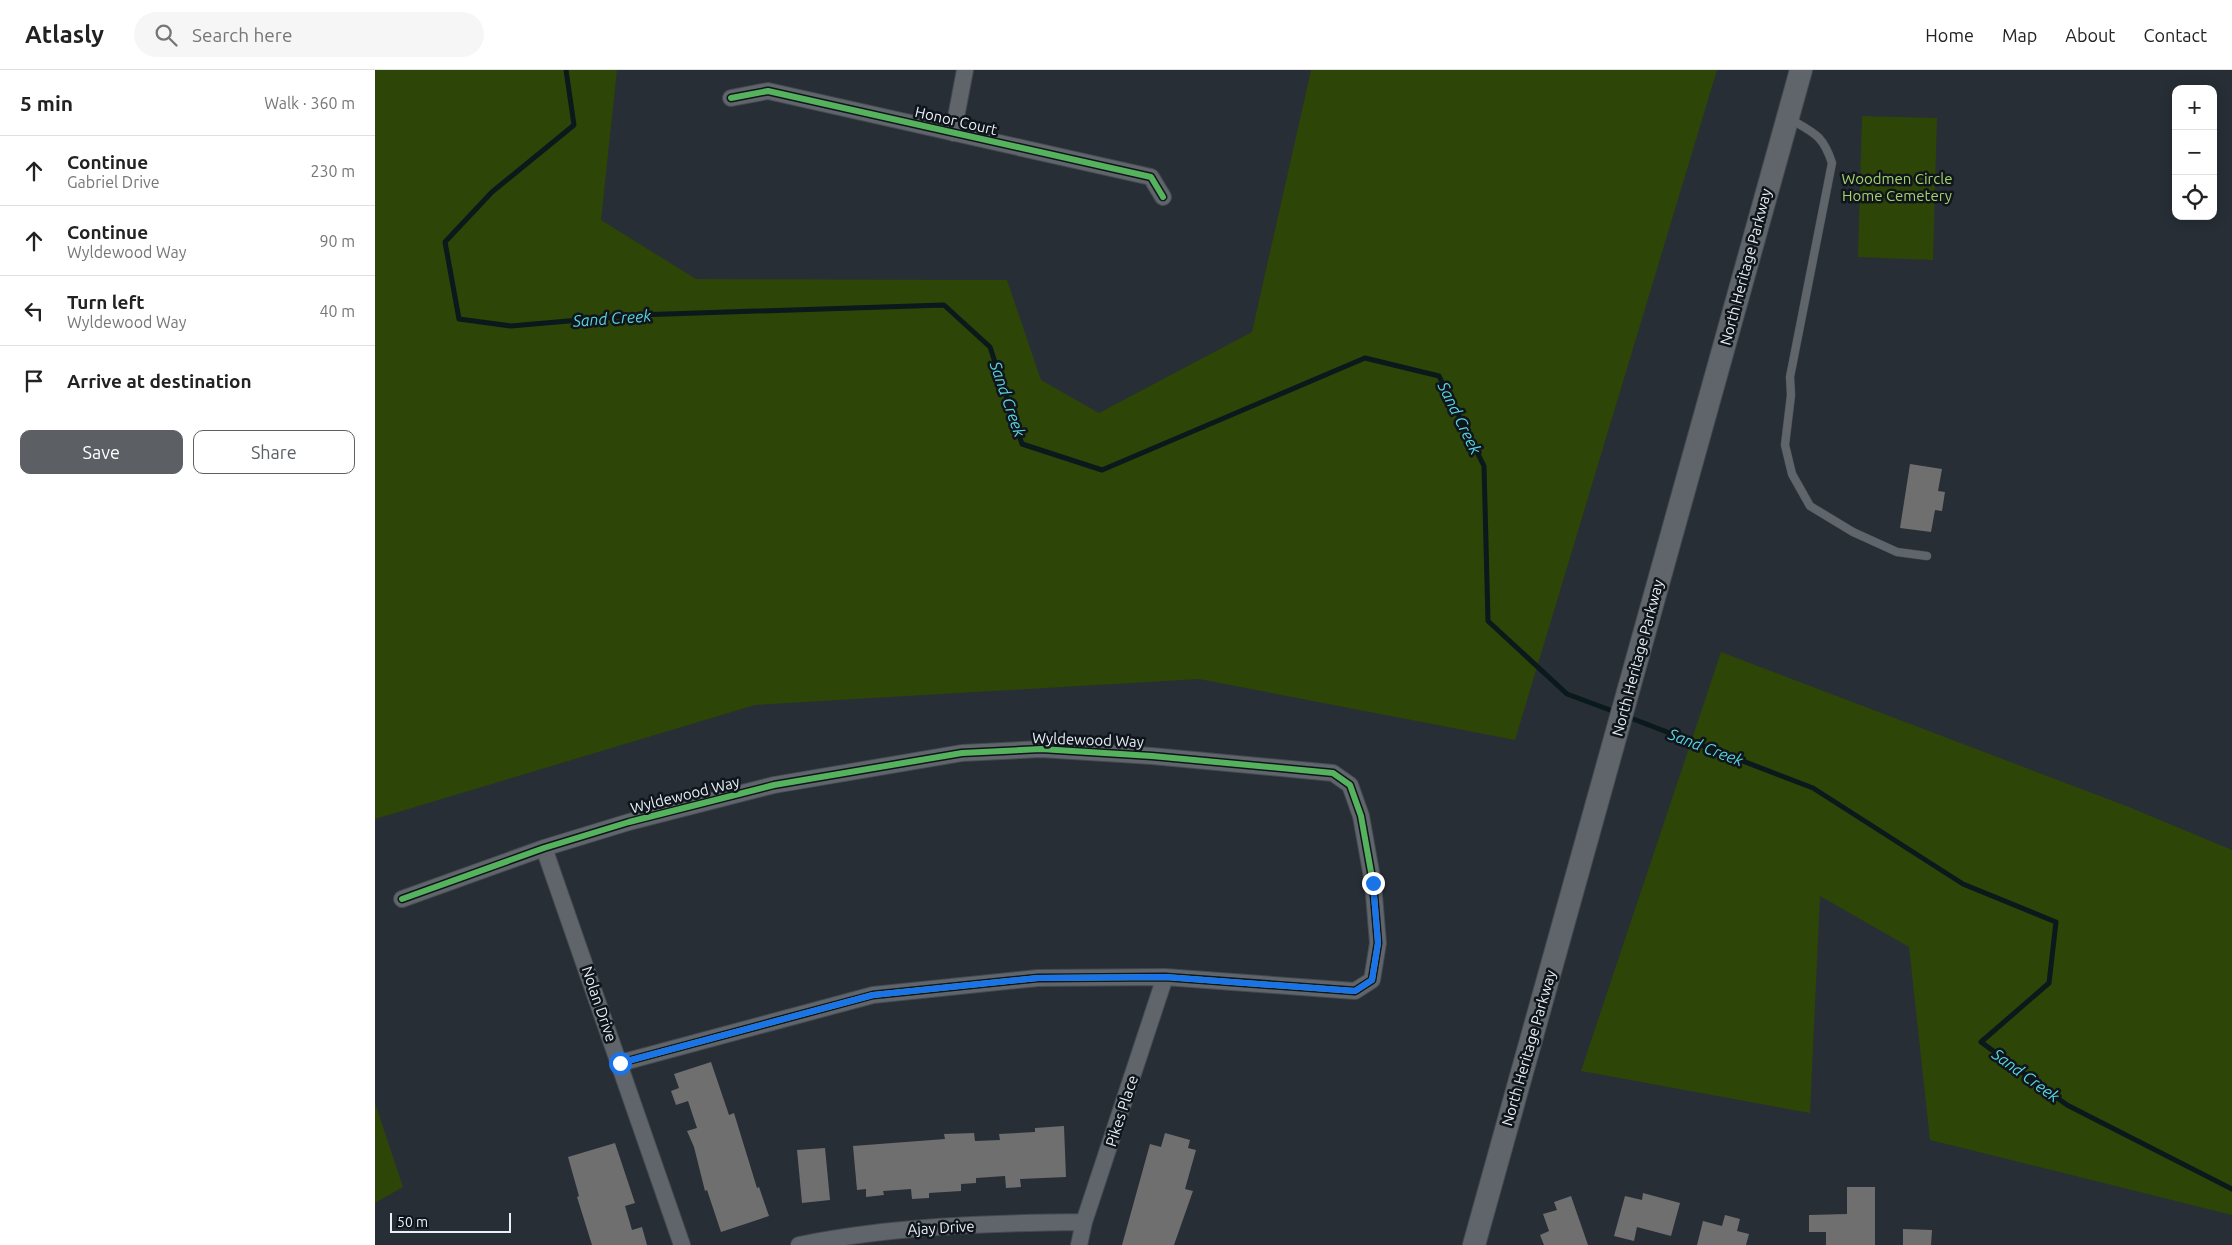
<!DOCTYPE html>
<meta charset="utf-8">
<style>
:root{--surface:#fff;--page:#f6f6f6;--text:#222;--muted:#767676;--line:#e0e0e0;--accent:#5c6064}
body{margin:0;font-family:Ubuntu,sans-serif;background:var(--page);color:var(--text)}
.controls{position:absolute;right:15px;top:15px;display:grid;overflow:hidden;border-radius:10px;box-shadow:0 2px 12px #0003}
.controls button{width:45px;height:45px;display:grid;place-items:center;padding:0;border:0;border-bottom:1px solid var(--line);background:var(--surface);color:var(--text);font:25px sans-serif}
.scale{position:absolute;left:15px;bottom:12px;width:121px;box-sizing:border-box;padding-left:5px;border:2px solid #e7f0f9;border-top:0;font-size:14px;line-height:18px;white-space:nowrap;color:#e7f0f9;-webkit-text-stroke:4px #10151b;paint-order:stroke}
.stop{position:absolute;width:15px;height:15px;margin:-11px;border:4px solid #1a73e8;border-radius:50%;background:#fff}
.stop.end{background:#1a73e8;border-color:#fff;box-shadow:0 1px 5px #0008}
.list{margin:0;padding:0;list-style:none}
h2{display:flex;justify-content:space-between;align-items:center;height:65px;margin:0;padding:0 20px;font-size:21px}
h2 small{font-size:16px;font-weight:400;color:var(--muted)}
.list li{display:grid;grid-template-columns:32px 1fr auto;gap:15px;align-items:center;box-sizing:border-box;height:70px;padding:0 20px;border-top:1px solid var(--line)}
.list b{display:block;font-size:19px;white-space:nowrap}
.list p{margin:0;font-size:16px;white-space:nowrap;color:var(--muted)}
.list em{font-size:16px;font-style:normal;color:var(--muted)}
.actions{display:flex;gap:10px;padding:15px 20px}
.actions a{flex:1;padding:11px 0;border:1px solid var(--accent);border-radius:10px;text-align:center;font-size:18px;color:var(--accent)}
.actions .main{background:var(--accent);color:#fff}
.icon{flex:none;width:28px;height:28px;fill:none;stroke:currentColor;stroke-width:2;stroke-linecap:round;stroke-linejoin:round}
.map{position:relative;flex:none;width:1857px;height:1175px;overflow:hidden}
header{display:flex;align-items:center;gap:30px;box-sizing:border-box;height:70px;padding:0 25px;background:var(--surface);border-bottom:1px solid var(--line)}
header strong{font-size:24px}
nav{display:flex;gap:28px;margin-inline-start:auto;font-size:18px}
.search{width:350px;height:45px;background:var(--page);display:flex;align-items:center;gap:12px;box-sizing:border-box;padding:0 18px;border-radius:28px;color:var(--muted);font-size:19px}
main{display:flex}
aside{flex:1;background:var(--surface)}
.map>svg:first-child{display:block}
.green{fill:#2d4507}
.lines{fill:none;stroke-linecap:round;stroke-linejoin:round}
.stream{stroke:#0a191b;stroke-width:5}
.building{fill:#706f70}
.lane-casing{stroke:#444a50;stroke-width:9}
.street-casing{stroke:#444a50;stroke-width:18}
.secondary-casing{stroke:#444a50;stroke-width:24}
.lane{stroke:#60656b;stroke-width:8}
.street{stroke:#60656b;stroke-width:16}
.secondary{stroke:#60656b;stroke-width:22}
.cycleway-casing{stroke:#10151b;stroke-width:9}
.cycleway{stroke:#56b35d;stroke-width:6}
.route{stroke:#1a73e8;stroke-width:6}
.labels{text-anchor:middle;stroke-width:5;stroke-linejoin:round;paint-order:stroke}
.street-label{font-size:15px;fill:#e7f0f9;stroke:#10151b}
.park-label{font-size:15px;fill:#a4d36e;stroke:#10151b}
.water-label{font-size:16px;font-style:italic;fill:#57d6e1;stroke:#10151b}
</style>
<header>
<strong>Atlasly</strong>
<div class="search"><svg class="icon" aria-label="search" viewBox="0 0 24 24"><circle cx="10" cy="10" r="6"/><path d="M15 15l6 6"/></svg>Search here</div>
<nav><a>Home</a><a>Map</a><a>About</a><a>Contact</a></nav>
</header>
<main>
<aside>
<h2>5 min<small>Walk · 360 m</small></h2>
<ul class="list">
<li><svg class="icon" aria-label="ahead" viewBox="0 0 24 24"><path d="M12 20V5M6 11l6-6 6 6"/></svg><div><b>Continue</b><p>Gabriel Drive</p></div><em>230 m</em></li>
<li><svg class="icon" aria-label="ahead" viewBox="0 0 24 24"><path d="M12 20V5M6 11l6-6 6 6"/></svg><div><b>Continue</b><p>Wyldewood Way</p></div><em>90 m</em></li>
<li><svg class="icon" aria-label="left" viewBox="0 0 24 24"><path d="M17 20v-9H6M10 6l-5 5 5 5"/></svg><div><b>Turn left</b><p>Wyldewood Way</p></div><em>40 m</em></li>
<li><svg class="icon" aria-label="arrive" viewBox="0 0 24 24"><path d="M6 21V4h12l-3 4 3 4H6"/></svg><div><b>Arrive at destination</b></div></li>
</ul>
<div class="actions"><a class="main">Save</a><a>Share</a></div>
</aside>
<div class="map">
<svg width="1857" height="1175" viewBox="0 0 1857 1175">
<rect width="100%" height="100%" fill="#272e35"/>
<path class="green" d="M0 0H242L226 150 321 209 632 210 666 310 724 343 877 262 936 0H1342L1140 670 824 609 380 635 0 749Z
M1487 46 1562 48 1558 190 1483 187Z
M1346 582 1754 737 1857 780V1145L1555 1070 1534 877 1445 826 1435 1043 1206 1001Z
M0 1033 28 1117 0 1133Z"/>
<g class="lines">
<path class="stream" d="M191 0 199 55 117 122 70 172 84 249 136 256 262 245 569 235 615 277 647 374 727 400 990 288 1064 306 1109 396 1113 551 1192 624 1243 643
M1253 647 1438 718 1588 814 1681 852 1674 913 1606 972 1692 1035 1857 1119"/>
</g>
<path class="building" d="M1535 394 1567 399 1563 421 1570 422 1567 441 1560 440 1556 462 1525 458Z
M336 992 354 1045 359 1043 382 1118 384 1117 394 1146 346 1162 332 1120 330 1121 319 1077 312 1061 322 1058 313 1031 301 1035 296 1021 304 1018 299 1004Z
M689 1056 691 1107 645 1109 646 1117 631 1118 630 1106 601 1108V1113L586 1114V1121L554 1123V1128L537 1129 536 1119 508 1121 509 1125 491 1127V1119L482 1120 478 1076 570 1069 569 1064 599 1063 600 1071 625 1070 624 1064 660 1062V1058Z
M790 1063 815 1070 813 1078 821 1080 810 1119 818 1121 799 1175H747L775 1074 786 1077Z
M240 1073 260 1133 250 1136 257 1160 267 1157 272 1175H217L202 1127 204 1126 193 1087Z
M450 1078 455 1130 427 1133 422 1080Z
M1472 1117H1500V1175H1451V1162H1434V1145L1472 1144Z
M1268 1123 1305 1133 1296 1166 1262 1157 1259 1171 1239 1166 1250 1126 1267 1130Z
M1196 1126 1213 1175H1169L1165 1165 1174 1161 1168 1144 1182 1140 1179 1132Z
M1350 1145 1365 1149 1362 1161 1374 1164 1371 1175H1322L1328 1151 1347 1156Z
M1528 1159 1557 1160 1556 1175H1528Z"/>
<g class="lines">
<g class="lane-casing">
<path id="lane" d="M1415 49C1439 63 1448 65 1457 93L1415 307 1416 325 1410 375 1417 404 1435 436 1478 462 1522 482 1552 486"/>
</g>
<g class="street-casing">
<path id="street" d="M356 28 393 21 776 107 788 127
M578 63 590 0
M169 778 307 1175
M27 829 169 778 254 752 399 715 587 683 666 679 777 686 958 703 975 715 986 746 998 813 1003 873 997 910 980 921 790 907 663 908 498 925 245 993
M424 1175C517 1156 614 1153 709 1152
M704 1175 709 1152 790 907"/>
</g>
<g class="secondary-casing">
<path id="secondary" d="M1099 1175 1426 0"/>
</g>
<use href="#lane" class="lane"/>
<use href="#street" class="street"/>
<use href="#secondary" class="secondary"/>
<g class="cycleway-casing">
<path id="cycleway" d="M356 28 393 21 776 107 788 127
M27 829 169 778 254 752 399 715 587 683 666 679 777 686 958 703 975 715 986 746 998 813 1003 873 997 910 980 921 790 907 663 908 498 925 245 993"/>
</g>
<use href="#cycleway" class="cycleway"/>
</g>
<g class="lines">
<path class="route" d="M245 993 498 925 663 908 790 907 980 921 997 910 1003 873 998 813"/>
</g>
<g class="labels">
<g class="street-label">
<text transform="translate(581 51) rotate(13)" y="5">Honor Court</text>
<text transform="translate(1371 197) rotate(-75)" y="5">North Heritage Parkway</text>
<text transform="translate(1263 588) rotate(-75)" y="5">North Heritage Parkway</text>
<text transform="translate(713 670) rotate(2)" y="5">Wyldewood Way</text>
<text transform="translate(310 725) rotate(-14)" y="5">Wyldewood Way</text>
<text transform="translate(224 934) rotate(71)" y="5">Nolan Drive</text>
<text transform="translate(1154 978) rotate(-74)" y="5">North Heritage Parkway</text>
<text transform="translate(747 1041) rotate(-72)" y="5">Pikes Place</text>
<text transform="translate(566 1158) rotate(-3)" y="5">Ajay Drive</text>
</g>
<g class="park-label">
<text x="1522" y="114">Woodmen Circle<tspan x="1522" dy="17">Home Cemetery</tspan></text>
</g>
<g class="water-label">
<text transform="translate(237 248) rotate(-4)" y="6">Sand Creek</text>
<text transform="translate(633 329) rotate(71)" y="6">Sand Creek</text>
<text transform="translate(1085 348) rotate(64)" y="6">Sand Creek</text>
<text transform="translate(1331 677) rotate(21)" y="6">Sand Creek</text>
<text transform="translate(1651 1005) rotate(36)" y="6">Sand Creek</text>
</g>
</g>
</svg>
<div class="controls">
<button>+</button>
<button>−</button>
<button><svg class="icon" aria-label="locate" viewBox="0 0 24 24"><circle cx="12" cy="12" r="6"/><path d="M12 2v4M12 18v4M2 12h4M18 12h4"/></svg></button>
</div>
<div class="scale">50 m</div>
<div class="stop" style="left:245px;top:993px"></div>
<div class="stop end" style="left:998px;top:813px"></div>
</div>
</main>
